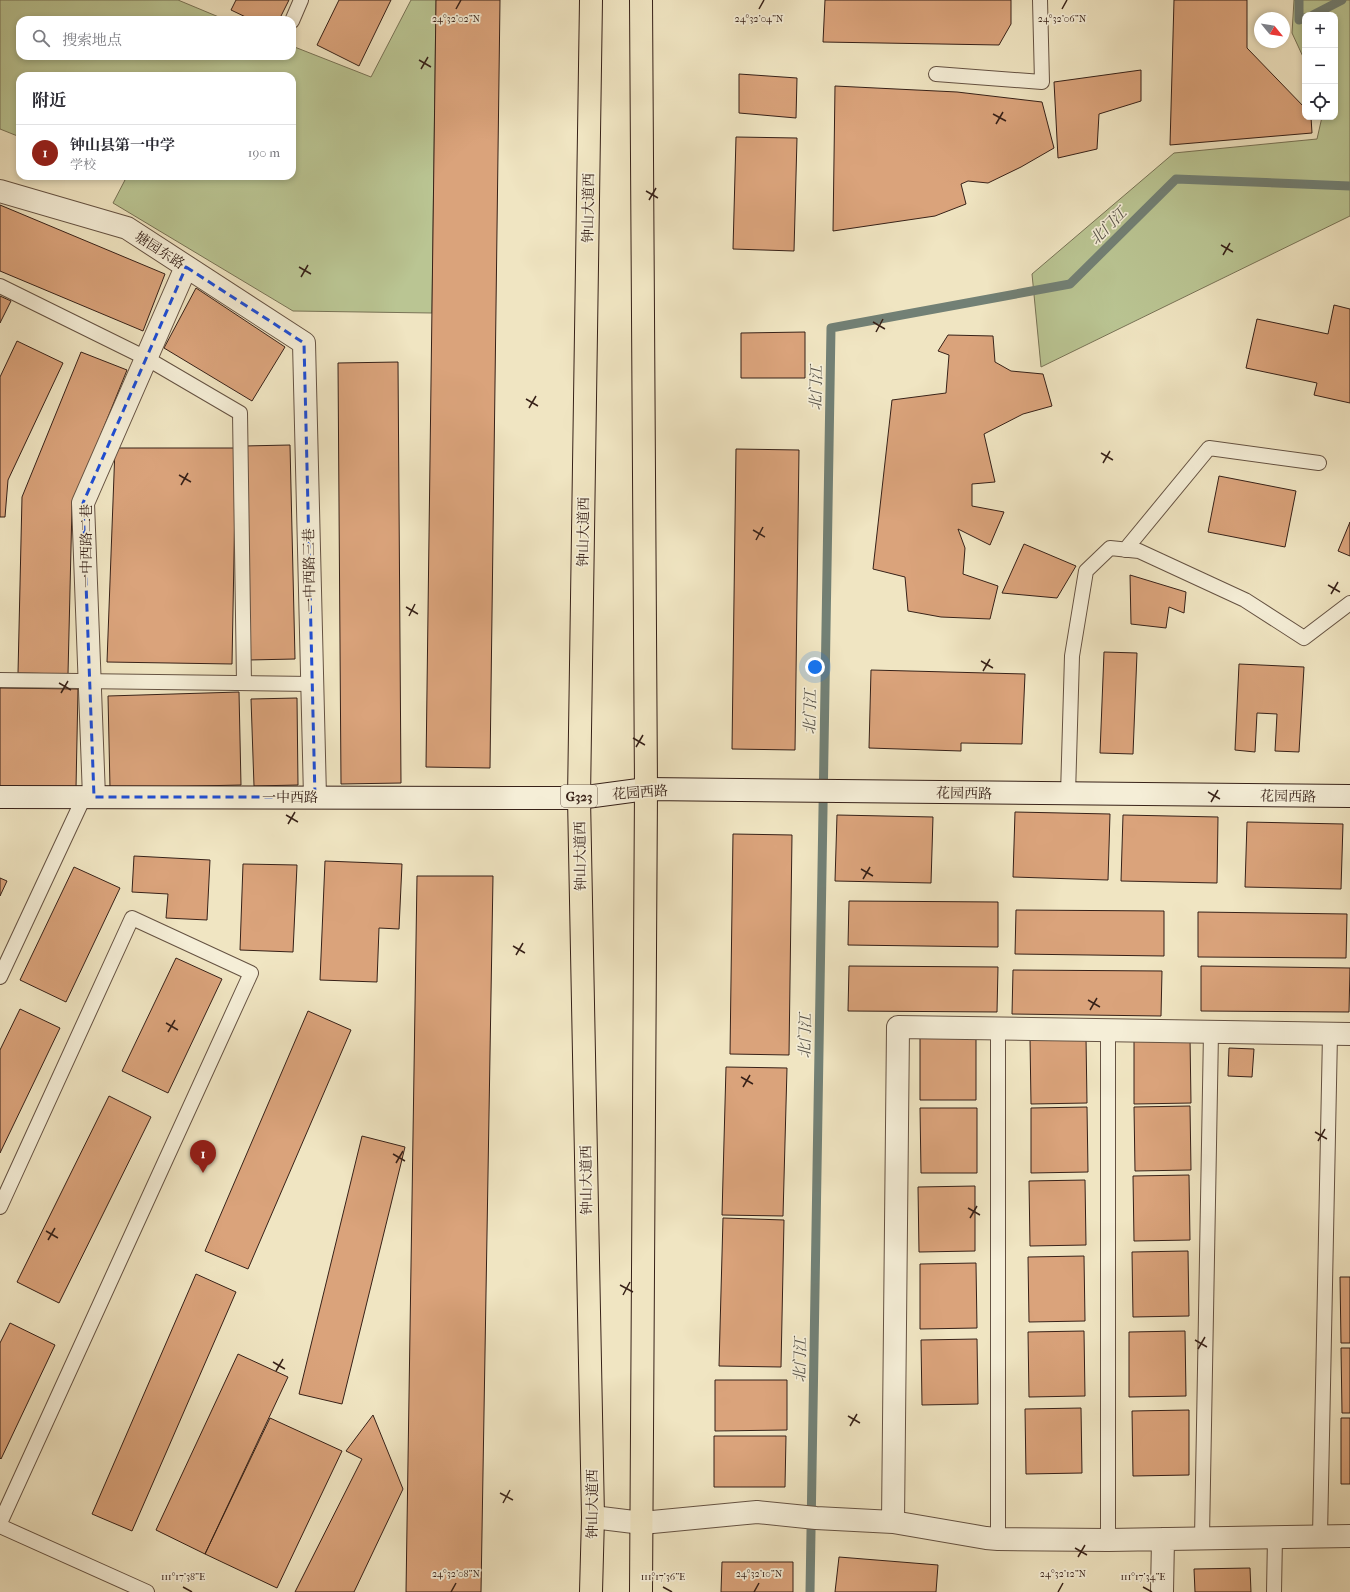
<!DOCTYPE html>
<html lang="zh">
<meta charset="utf-8">
<style>
:root{--surface:#fff;--page:#f7f7f7;--text:#2b2b33;--muted:#7c7c81;--line:#e1e1e2;--accent:#8f2418}
body{margin:0;font-family:"IM FELL French Canon","Noto Serif SC",serif;background:var(--page);color:var(--text)}
.controls{position:absolute;right:12px;top:12px;display:grid;overflow:hidden;border-radius:8px;box-shadow:0 2px 6px #0003}
.controls button{width:36px;height:36px;display:grid;place-items:center;padding:0;border:0;border-bottom:1px solid var(--line);background:var(--surface);color:var(--text);font:20px sans-serif}
.compass{position:absolute;left:1254px;top:12px;width:36px;height:36px;border-radius:50%;background:var(--surface);box-shadow:0 2px 6px #0003;rotate:120deg}
.you{position:absolute;left:815px;top:667px;width:14px;height:14px;margin:-10px;border:3px solid #fff;border-radius:50%;background:#1a73e8;box-shadow:0 0 0 6px #1a73e833}
.badge{display:grid;place-items:center;width:26px;height:26px;border-radius:50%;background:var(--accent);color:#fff;font-size:13px;font-weight:700}
.pin{position:absolute;translate:-50% -33px;filter:drop-shadow(0 1px 2px #0008)}
.pin::after{content:'';position:absolute;top:21px;width:14px;height:12px;background:inherit;clip-path:polygon(0 0,100% 0,50% 100%)}
.list{margin:0;padding:0;list-style:none}
h2{display:flex;justify-content:space-between;align-items:center;height:52px;margin:0;padding:0 16px;font-size:17px}
h2 small{font-size:13px;font-weight:400;color:var(--muted)}
.list li{display:grid;grid-template-columns:26px 1fr auto;gap:12px;align-items:center;box-sizing:border-box;height:56px;padding:0 16px;border-top:1px solid var(--line)}
.list b{display:block;font-size:15px;white-space:nowrap}
.list p{margin:0;font-size:13px;white-space:nowrap;color:var(--muted)}
.list em{font-size:13px;font-style:normal;color:var(--muted)}
.icon{flex:none;width:22px;height:22px;fill:none;stroke:currentColor;stroke-width:2;stroke-linecap:round;stroke-linejoin:round}
.map{position:relative;flex:none;width:1350px;height:1592px;overflow:hidden}
.search{position:absolute;background:var(--surface);box-shadow:0 2px 6px #0003;left:16px;top:16px;width:280px;height:44px;display:flex;align-items:center;gap:10px;box-sizing:border-box;padding:0 14px;border-radius:12px;color:var(--muted);font-size:15px}
.panel{position:absolute;background:var(--surface);box-shadow:0 2px 6px #0003;left:16px;top:72px;width:280px;height:108px;border-radius:12px}
.map>svg:first-child{display:block}
.green{fill:#bac593;stroke:#787356}
.lines{fill:none;stroke-linecap:round;stroke-linejoin:round}
.stream{stroke:#728075;stroke-width:9}
.building{fill:#daa37b;stroke:#372118}
.lane-casing{stroke:#655242;stroke-width:16}
.street-casing{stroke:#655242;stroke-width:24}
.secondary-casing{stroke:#372118;stroke-width:24}
.highway-casing{stroke:#372118;stroke-width:24}
.lane{stroke:#f5eed7;stroke-width:14}
.street{stroke:#f5eed7;stroke-width:22}
.secondary{stroke:#f5eed7;stroke-width:22}
.highway{stroke:#f0e5c2;stroke-width:22}
.marked{fill:none;stroke:#1d4ed8;stroke-width:3;stroke-dasharray:8 5;stroke-linejoin:round}
.ticks{fill:none;stroke:#372118;stroke-width:1.5}
.labels{text-anchor:middle;stroke-width:3.5;stroke-linejoin:round;paint-order:stroke}
.shield{fill:#f5eed7;stroke:#705e51;stroke-width:1}
.shield-label{font-size:13px;font-weight:bold;fill:#372118}
.street-label{font-size:14px;fill:#372118;stroke:#f5eed7}
.water-label{font-size:15px;font-style:italic;fill:#555046;stroke:#f5eed7}
.ticks-label{font-size:10px;text-anchor:middle;fill:#372118;stroke:#f5eed7;stroke-width:3.5;stroke-linejoin:round;paint-order:stroke}
</style>
<div class="map">
<svg width="1350" height="1592" viewBox="0 0 1350 1592">
<rect width="100%" height="100%" fill="#f0e5c2"/>
<filter id="stains"><feTurbulence type="fractalNoise" baseFrequency=".005" numOctaves="4"/><feColorMatrix values="0 0 0 0 .2 0 0 0 0 .09 0 0 0 0 .02 0 0 0 .5 -.17"/></filter>
<radialGradient id="worn" r=".72"><stop offset=".6" stop-color="#630" stop-opacity="0"/><stop offset="1" stop-color="#630" stop-opacity=".3"/></radialGradient>
<path class="green" d="M0 0H178L226 20H20V56H292V46L371 77 411 0H436L432 313 293 311 113 203 125 180 116 176H292V76H20V137L0 129Z
M1294 0H1350V216L1041 367 1032 274 1174 153 1317 139 1322 117H1335V15H1305V61L1292 33Z"/>
<g class="lines">
<path class="stream" d="M1299 0V20L1305 18
M1313 15 1342 0
M810 1592 831 328 1070 284 1176 179 1350 186"/>
</g>
<path class="building" d="M236 0H289L279 20H252L231 10Z
M339 0H391L359 66 317 45Z
M436 0H500L490 768 426 767Z
M825 0H1011V24L999 45 823 42Z
M1174 0H1247V48L1305 108V117H1311L1312 133 1170 145Z
M1141 70V101L1099 114 1097 149 1058 158 1054 82Z
M739 74 797 78 796 118 739 113Z
M835 86 957 92 1042 102 1054 148 1021 167 988 183 968 181 961 184 966 204 935 216 833 231Z
M736 137 797 138 794 251 733 249Z
M0 205 165 274 143 331 0 271Z
M196 288 285 347 252 401 164 348Z
M0 296 11 301 0 323Z
M1334 305 1350 309V403L1314 395 1317 383 1246 368 1257 319 1328 334Z
M805 332V378H741V333Z
M948 335 993 336 995 362 1011 371 1043 374 1052 406 1023 414 984 434 995 482 972 484V506L1004 512 990 545 958 529 965 548 963 574 998 586 990 619 941 617 908 611 905 577 873 569 892 400 946 393 949 355 938 351Z
M17 341 63 363 8 480 5 517H0V377Z
M81 352 127 370 72 506 68 674 18 673 22 497Z
M398 362 401 783 341 784 338 363Z
M290 445 295 659 249 660 244 446Z
M115 448H236L232 664 107 662Z
M736 449 799 450 795 750 732 749Z
M1219 476 1296 491 1285 547 1208 532Z
M1350 522V556L1338 551Z
M1024 544 1076 566 1057 598 1002 593Z
M1130 575 1186 592 1184 613 1169 607 1166 628 1131 624Z
M1104 652 1137 653 1133 754 1100 753Z
M1239 664 1304 667 1299 752 1275 751 1277 714 1257 713 1255 752 1235 750Z
M871 670 1025 674 1022 744 961 743V751L869 748Z
M0 688 78 689 76 788 0 787Z
M239 692 241 785 110 788 108 696Z
M297 698 298 785 254 786 251 699Z
M1015 812 1110 814 1108 880 1013 877Z
M837 815 933 817 931 883 835 881Z
M1123 815 1218 817 1217 883 1121 881Z
M1247 822 1343 824 1341 889 1245 887Z
M733 834 792 835 789 1055 730 1054Z
M134 856 210 860 207 920 166 918 168 894 132 892Z
M325 861 402 864 399 929 379 928 377 982 320 980Z
M243 864 297 865 293 952 240 950Z
M74 867 120 888 66 1002 20 980Z
M417 876H493L481 1592H406Z
M0 878 7 881 0 896Z
M849 901 998 902V947L848 945Z
M1016 910 1164 911V956L1015 954Z
M1198 912 1347 914 1346 958 1198 957Z
M176 958 222 979 168 1093 122 1071Z
M849 966 998 967 997 1012 848 1011Z
M1201 966 1350 968 1349 1012 1201 1011Z
M1013 970 1162 971 1161 1016 1012 1014Z
M20 1009 60 1028 0 1153V1050Z
M308 1011 351 1030 248 1269 205 1251Z
M976 1035V1100H920V1036Z
M1086 1038 1087 1103 1031 1104 1030 1039Z
M1190 1038 1191 1103 1134 1104V1039Z
M1229 1048 1254 1049 1252 1077 1228 1076Z
M726 1067 787 1068 783 1216 722 1215Z
M109 1096 151 1117 59 1303 17 1282Z
M1190 1106 1191 1170 1135 1171 1134 1107Z
M1087 1107 1088 1172 1031 1173V1108Z
M920 1108H977V1173H921Z
M362 1136 405 1147 342 1404 299 1394Z
M1189 1175 1190 1240 1134 1241 1133 1176Z
M1085 1180 1086 1245 1030 1246 1029 1181Z
M975 1186V1251L919 1252 918 1187Z
M723 1218 784 1220 781 1367 719 1366Z
M1188 1251 1189 1316 1133 1317 1132 1252Z
M1084 1256 1085 1321 1029 1322 1028 1257Z
M976 1263 977 1328 920 1329V1264Z
M196 1274 236 1292 132 1531 92 1514Z
M1340 1277H1350V1343H1341Z
M10 1323 55 1345 1 1459 0 1458V1343Z
M1084 1331 1085 1396 1029 1397 1028 1332Z
M1185 1331 1186 1396 1129 1397V1332Z
M977 1339 978 1404 922 1405 921 1340Z
M1341 1348H1350V1413H1342Z
M238 1354 288 1377 205 1554 156 1530Z
M715 1380H787V1430L715 1431Z
M1081 1408 1082 1473 1026 1474 1025 1409Z
M1189 1410V1475L1133 1476 1132 1411Z
M373 1415 403 1489 354 1592H295L362 1459 346 1451Z
M270 1418 342 1451 277 1588 205 1554Z
M1341 1418H1350V1484H1341Z
M714 1436H786L785 1487H714Z
M839 1557 938 1565 936 1592H835Z
M722 1562H793V1592H721Z
M1250 1568 1251 1592H1195L1194 1569Z"/>
<g class="lines">
<g class="lane-casing">
<path id="lane" d="M292 21 301 0
M936 74 1042 82 1040 0
M0 286 146 358 240 413 244 683
M1125 550 1209 448 1319 463
M0 680 312 684
M1068 794 1072 656 1086 571 1110 548 1139 551 1245 600 1304 638 1350 603
M0 977 84 797
M1108 1031V1540
M0 1207 132 918 251 973 0 1523
M0 1526 147 1592
M1320 1536 1330 1034
M1202 1538 1211 1032
M998 1539V1029
M1274 1592 1275 1537"/>
</g>
<g class="street-casing">
<path id="street" d="M0 191 127 228 304 343 315 797
M94 797 83 503 186 267
M593 1517 642 1523 757 1512 816 1518 893 1522 986 1538 998 1539 1108 1540 1350 1536
M893 1522 898 1027 1350 1034
M1162 1592 1163 1539"/>
</g>
<g class="secondary-casing">
<path id="secondary" d="M0 797 579 798 646 789 1350 796"/>
</g>
<g class="highway-casing">
<path id="highway" d="M591 0 579 798 593 1517 591 1592
M641 1592 646 789 641 0"/>
</g>
<use href="#lane" class="lane"/>
<use href="#street" class="street"/>
<use href="#secondary" class="secondary"/>
<use href="#highway" class="highway"/>
</g>
<path class="marked" d="M186 267 304 343 315 797H94L83 503Z"/>
<path class="ticks" d="M456 9 461 0M759 9 764 0M1062 9 1067 0M419 60 431 67M421 69 428 57M993 114 1006 121M996 124 1003 112M646 191 658 198M649 200 656 188M1221 245 1233 252M1223 255 1230 243M299 267 311 274M301 277 308 265M873 322 885 329M876 332 883 319M526 399 538 406M529 408 536 396M1101 453 1113 460M1103 463 1110 451M179 475 191 482M181 485 188 473M753 530 765 537M756 540 763 527M1328 585 1340 592M1331 594 1338 582M406 607 418 614M409 616 415 604M981 661 993 668M983 671 990 659M59 683 71 690M61 693 68 681M633 738 645 745M636 747 643 735M1208 792 1220 799M1211 802 1218 790M286 815 298 822M288 824 295 812M861 869 873 876M863 879 870 867M513 946 525 953M516 955 523 943M1088 1000 1100 1007M1090 1010 1097 998M166 1023 178 1030M168 1032 175 1020M741 1077 753 1084M743 1087 750 1075M1315 1132 1327 1139M1318 1141 1325 1129M393 1154 405 1161M396 1163 403 1151M968 1208 980 1215M970 1218 977 1206M46 1231 58 1238M48 1240 55 1228M620 1285 633 1292M623 1295 630 1282M1195 1340 1207 1347M1198 1349 1205 1337M273 1362 285 1369M276 1371 283 1359M848 1416 860 1423M850 1426 857 1414M500 1493 513 1500M503 1503 510 1490M1075 1548 1087 1555M1078 1557 1085 1545M183 1587 192 1592M663 1587 672 1592M1143 1587 1152 1592M451 1592 456 1583M754 1592 759 1583M1058 1592 1063 1583"/>
<g class="labels">
<rect class="shield" x="561" y="785" width="36" height="22" rx="3"/>
<g class="shield-label">
<text x="579" y="801">G323</text>
</g>
<g class="street-label">
<text transform="translate(588 208) rotate(-89)" y="5">钟山大道西</text>
<text transform="translate(160 250) rotate(33)" y="5">塘园东路</text>
<text transform="translate(583 532) rotate(-89)" y="5">钟山大道西</text>
<text transform="translate(86 546) rotate(-90)" y="5">一中西路二巷</text>
<text transform="translate(309 570) rotate(-91)" y="5">一中西路三巷</text>
<text transform="translate(640 792) rotate(-4)" y="5">花园西路</text>
<text transform="translate(964 793) rotate(1)" y="5">花园西路</text>
<text transform="translate(1288 796) rotate(1)" y="5">花园西路</text>
<text x="290" y="802">一中西路</text>
<text transform="translate(580 856) rotate(-91)" y="5">钟山大道西</text>
<text transform="translate(586 1180) rotate(-91)" y="5">钟山大道西</text>
<text transform="translate(592 1504) rotate(-90)" y="5">钟山大道西</text>
</g>
<g class="water-label">
<text transform="translate(1108 226) rotate(-45)" y="5">北门江</text>
<text transform="translate(816 388) rotate(-89)" y="5">北门江</text>
<text transform="translate(810 712) rotate(-89)" y="5">北门江</text>
<text transform="translate(805 1036) rotate(-89)" y="5">北门江</text>
<text transform="translate(800 1360) rotate(-89)" y="5">北门江</text>
</g>
</g>
<g class="ticks-label">
<text x="456" y="22">24°32'02"N</text>
<text x="759" y="22">24°32'04"N</text>
<text x="1062" y="22">24°32'06"N</text>
<text x="456" y="1577">24°32'08"N</text>
<text x="759" y="1577">24°32'10"N</text>
<text x="1063" y="1577">24°32'12"N</text>
<text x="183" y="1580">111°17'38"E</text>
<text x="663" y="1580">111°17'36"E</text>
<text x="1143" y="1580">111°17'34"E</text>
</g>
<rect width="100%" height="100%" filter="url(#stains)"/>
<rect width="100%" height="100%" fill="url(#worn)"/>
</svg>
<div class="controls">
<button>+</button>
<button>−</button>
<button><svg class="icon" aria-label="locate" viewBox="0 0 24 24"><circle cx="12" cy="12" r="6"/><path d="M12 2v4M12 18v4M2 12h4M18 12h4"/></svg></button>
</div>
<svg class="compass" viewBox="-18 -18 36 36"><path d="M0-13l5 13h-10z" fill="#e53935"/><path d="M0 13l5-13h-10z" fill="#7c7c81"/></svg>
<div class="you"></div>
<div class="pin badge" style="left:203px;top:1173px">1</div>
<div class="search"><svg class="icon" aria-label="search" viewBox="0 0 24 24"><circle cx="10" cy="10" r="6"/><path d="M15 15l6 6"/></svg>搜索地点</div>
<section class="panel">
<h2>附近<small></small></h2>
<ul class="list">
<li><span class="badge">1</span><div><b>钟山县第一中学</b><p>学校</p></div><em>190 m</em></li>
</ul>
</section>
</div>
